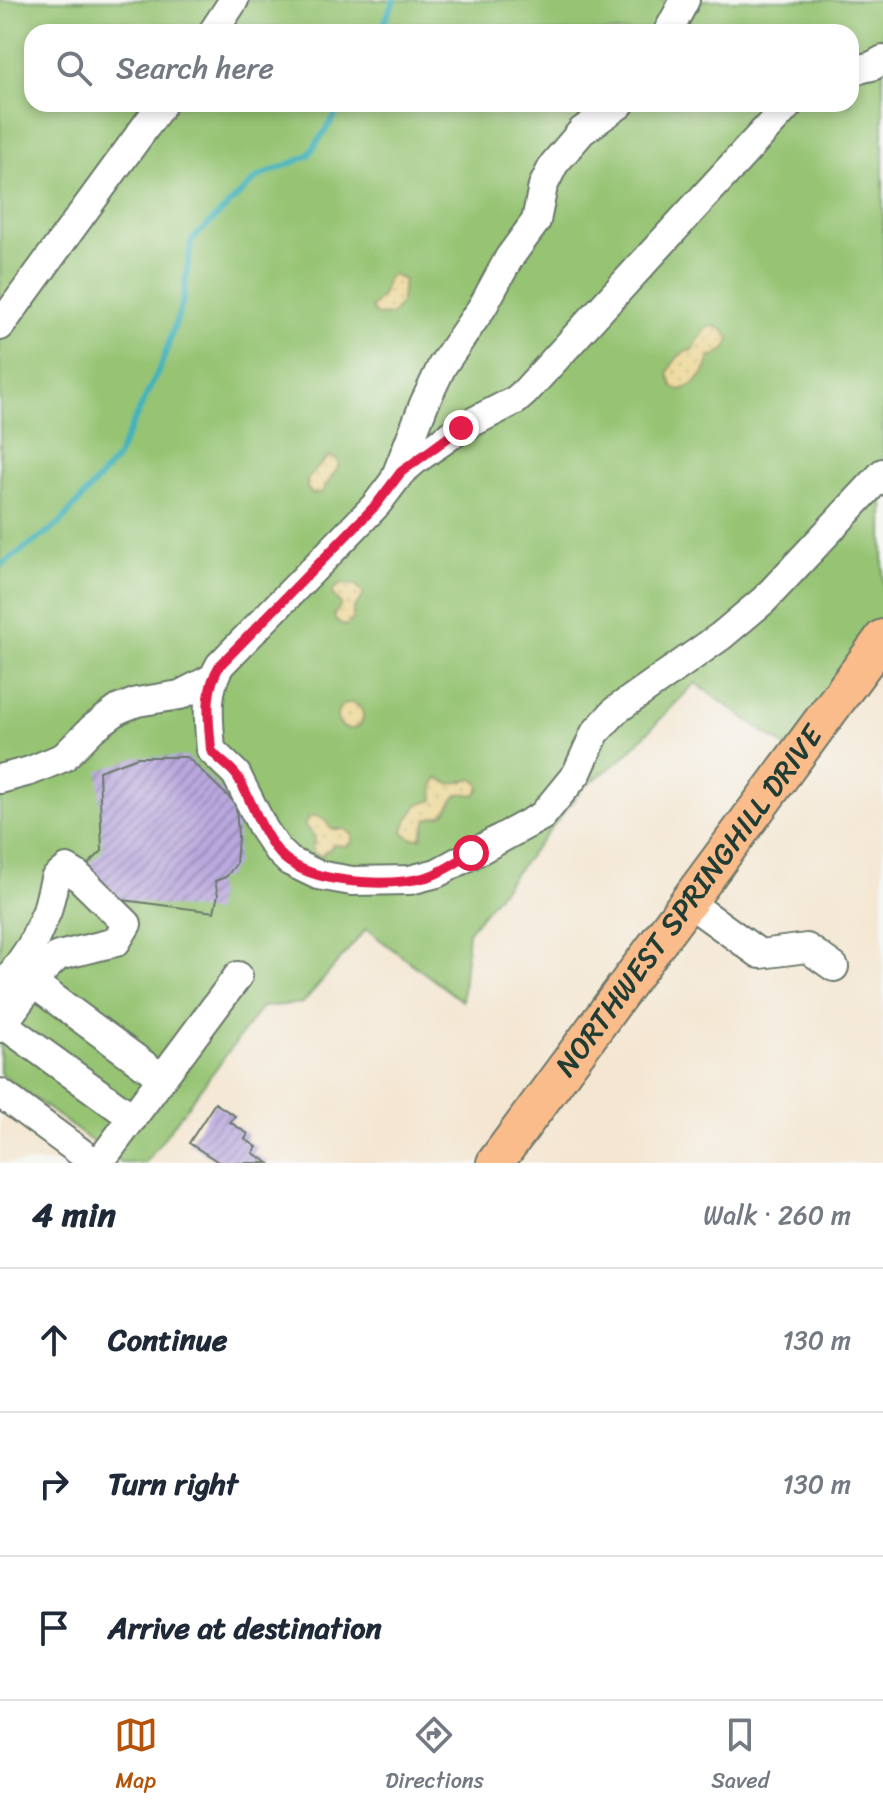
<!DOCTYPE html>
<meta charset="utf-8">
<style>
:root{--surface:#fff;--page:#f6f6f7;--text:#1f2937;--muted:#747a83;--line:#e0e1e3;--accent:#b45309}
body{margin:0;font-family:Sriracha,sans-serif;background:var(--page);color:var(--text)}
.stop{position:absolute;width:24px;height:24px;margin:-18px;border:6px solid #e11d48;border-radius:50%;background:#fff}
.stop.end{background:#e11d48;border-color:#fff;box-shadow:0 2px 8px #0008}
.list{margin:0;padding:0;list-style:none}
h2{display:flex;justify-content:space-between;align-items:center;height:104px;margin:0;padding:0 32px;font-size:34px}
h2 small{font-size:26px;font-weight:400;color:var(--muted)}
.list li{display:grid;grid-template-columns:52px 1fr auto;gap:24px;align-items:center;box-sizing:border-box;height:144px;padding:0 32px;border-top:2px solid var(--line)}
.list b{display:block;font-size:30px;white-space:nowrap}
.list em{font-size:26px;font-style:normal;color:var(--muted)}
.icon{flex:none;width:44px;height:44px;fill:none;stroke:currentColor;stroke-width:2;stroke-linecap:round;stroke-linejoin:round}
.map{position:relative;flex:none;width:883px;height:1163px;overflow:hidden}
.search{position:absolute;background:var(--surface);box-shadow:0 4px 12px #0003;left:24px;right:24px;top:24px;height:88px;display:flex;align-items:center;gap:20px;box-sizing:border-box;padding:0 28px;border-radius:24px;color:var(--muted);font-size:30px}
.sheet{height:536px;background:var(--surface)}
nav{display:flex;justify-content:space-around;align-items:center;box-sizing:border-box;height:112px;border-top:2px solid var(--line);background:var(--surface);font-size:22px;color:var(--muted)}
nav a{display:grid;justify-items:center;gap:4px}
nav .on{color:var(--accent)}
.map>svg:first-child{display:block}
.grass{fill:#96c473;stroke:#5a8054;stroke-width:2;fill-rule:evenodd}
.sand{fill:url(#sand-dots);stroke:#868c69;stroke-width:2}
.lines{fill:none;stroke-linecap:round;stroke-linejoin:round}
.stream{stroke:#42b2ba;stroke-width:6}
.building{fill:url(#building-hatch)}
.minor-casing{stroke:#6a786b;stroke-width:32}
.major-casing{stroke:#6a786b;stroke-width:40}
.minor{stroke:#fff;stroke-width:28}
.major{stroke:#fabc8b;stroke-width:36}
.route{stroke:#e11d48;stroke-width:10}
.labels{text-anchor:middle;stroke-width:6;stroke-linejoin:round;paint-order:stroke}
.street-label{font-size:30px;fill:#1f3d34;stroke:#f6f6f2}
</style>
<div class="map">
<svg width="883" height="1163" viewBox="0 0 883 1163">
<defs>
<pattern id="sand-dots" width="8" height="8" patternUnits="userSpaceOnUse" patternTransform="scale(2)"><rect width="8" height="8" fill="#eeda9e"/><path d="M2 2h.1M6 6h.1" fill="none" stroke="#ccbc89" stroke-width="1.8" stroke-linecap="round"/></pattern>
<pattern id="building-hatch" width="6" height="6" patternUnits="userSpaceOnUse" patternTransform="scale(2)"><rect width="6" height="6" fill="#b9a8de"/><path d="M-1 1l2-2M0 6l6-6M5 7l2-2" fill="none" stroke="#968ab5"/></pattern>
</defs>
<rect width="100%" height="100%" fill="#f6f6f2"/>
<filter id="ink" filterUnits="userSpaceOnUse"><feTurbulence type="fractalNoise" baseFrequency=".0125" numOctaves="2"/><feDisplacementMap in="SourceGraphic" scale="16" xChannelSelector="R" yChannelSelector="G"/><feConvolveMatrix kernelMatrix="1 2 1 2 8 2 1 2 1" color-interpolation-filters="sRGB"/></filter>
<filter id="wash" filterUnits="userSpaceOnUse"><feTurbulence type="fractalNoise" baseFrequency=".006" numOctaves="4" result="noise"/><feDisplacementMap in="SourceGraphic" scale="32" xChannelSelector="R" yChannelSelector="G"/><feGaussianBlur stdDeviation="1.8" result="paint"/><feColorMatrix in="noise" values="0 0 0 0 0 0 0 0 0 0 0 0 0 0 0 0 0 1.4 0 .05"/><feComposite in="paint" operator="in"/></filter>
<g filter="url(#wash)">
<rect width="100%" height="100%" fill="#f4e6d1"/>
<path class="grass" d="M0 0H883V623L790 750 695 683 622 759 584 787 468 932 462 1001 366 929 303 1003 262 1007 145 1163H121L0 1073ZM32 32H851V104H32Z"/>
<path class="sand" d="M392 274 404 280 401 302 392 315 377 316 371 308 383 294 387 278Z
M715 326 723 330 730 339 726 349 709 359C706 374 694 389 678 390L673 388 668 373C673 362 679 352 692 350L706 328Z
M331 456 338 460V468L321 493 312 494 307 488V480C313 473 324 459 331 456Z
M342 584 356 585 364 595 353 609V620L345 626 335 620 334 615 341 604 332 594 334 589Z
M337 716a13 13 0 1 1 26 0a13 13 0 1 1-26 0Z
M438 778 450 784 473 779 478 782 480 788 475 795C450 789 457 800 444 814L427 819 421 838H411L403 832C404 819 413 816 417 805L434 800 433 786Z
M316 816 324 819 331 829H344L352 834V843L346 846 334 845 321 856 314 853 312 848 315 837 304 825 309 817Z"/>
<g class="lines">
<path class="stream" d="M380 32 394 0
M0 566 59 524 116 459 162 363 183 301 191 241 258 177 308 156 343 104"/>
</g>
<g id="blocks">
<path class="building" d="M138 757H187L236 804 238 837 236 864 226 877 215 881 218 895 214 912 100 897 77 875 102 851 99 771Z
M215 1103 235 1116 230 1122 248 1134 245 1139 257 1147 253 1153 269 1163H220L189 1143Z"/>
</g>
</g>
<g filter="url(#ink)">
<use href="#blocks" fill-opacity="0" stroke="#6a786b" stroke-width="2"/>
<g class="lines">
<g class="minor-casing">
<path id="minor" d="M213 32 234 0
M668 32 685 0
M851 71 872 66 883 60
M789 104 525 392 516 400 461 428 415 460 401 472 376 505 220 665C204 692 209 720 211 750L236 774 264 830 277 849 289 861 318 875 352 881 410 880 437 873 542 816 577 773 595 733 616 710 721 636 764 600 883 473
M0 326 162 104
M396 476 424 404 442 366 483 306 509 258 536 221 543 186 554 164 582 131 620 104
M0 779 30 771 64 757 93 728 119 709 137 702 180 695 211 679
M688 902 760 954 807 948 834 967
M33 983 162 1078
M0 992 32 945 47 911 55 879 67 869 77 875 127 924 116 942 58 956 40 973 0 1028
M3 1024 133 1118
M0 1093 95 1163
M99 1163 238 976"/>
</g>
<g class="major-casing">
<g id="major">
<path id="s1" d="M495 1163 883 638"/>
</g>
</g>
<use href="#minor" class="minor"/>
<use href="#major" class="major"/>
</g>
</g>
<g class="lines" filter="url(#ink)">
<path class="route" d="M461 428 401 472 376 505 220 665C203 692 209 720 211 750 218 760 230 766 237 776 253 802 261 835 283 857 314 885 389 887 427 877 443 872 457 862 471 853"/>
</g>
<g class="labels">
<g class="street-label">
<text dy="10" stroke="none"><textPath href="#s1" startOffset="326">NORTHWEST SPRINGHILL DRIVE</textPath></text>
</g>
</g>
</svg>
<div class="stop" style="left:471px;top:853px"></div>
<div class="stop end" style="left:461px;top:428px"></div>
<div class="search"><svg class="icon" aria-label="search" viewBox="0 0 24 24"><circle cx="10" cy="10" r="6"/><path d="M15 15l6 6"/></svg>Search here</div>
</div>
<section class="sheet">
<h2>4 min<small>Walk · 260 m</small></h2>
<ul class="list">
<li><svg class="icon" aria-label="ahead" viewBox="0 0 24 24"><path d="M12 20V5M6 11l6-6 6 6"/></svg><div><b>Continue</b></div><em>130 m</em></li>
<li><svg class="icon" aria-label="right" viewBox="0 0 24 24"><path d="M7 20v-9h11M14 6l5 5-5 5"/></svg><div><b>Turn right</b></div><em>130 m</em></li>
<li><svg class="icon" aria-label="arrive" viewBox="0 0 24 24"><path d="M6 21V4h12l-3 4 3 4H6"/></svg><div><b>Arrive at destination</b></div></li>
</ul>
</section>
<nav>
<a class="on"><svg class="icon" aria-label="map" viewBox="0 0 24 24"><path d="M3 6l6-2 6 2 6-2v14l-6 2-6-2-6 2zM9 4v14M15 6v14"/></svg>Map</a>
<a><svg class="icon" aria-label="directions" viewBox="0 0 24 24"><path d="M12 3l9 9-9 9-9-9zM9 14v-3h6M13 9l2 2-2 2"/></svg>Directions</a>
<a><svg class="icon" aria-label="saved" viewBox="0 0 24 24"><path d="M7 4h10v16l-5-4-5 4z"/></svg>Saved</a>
</nav>
